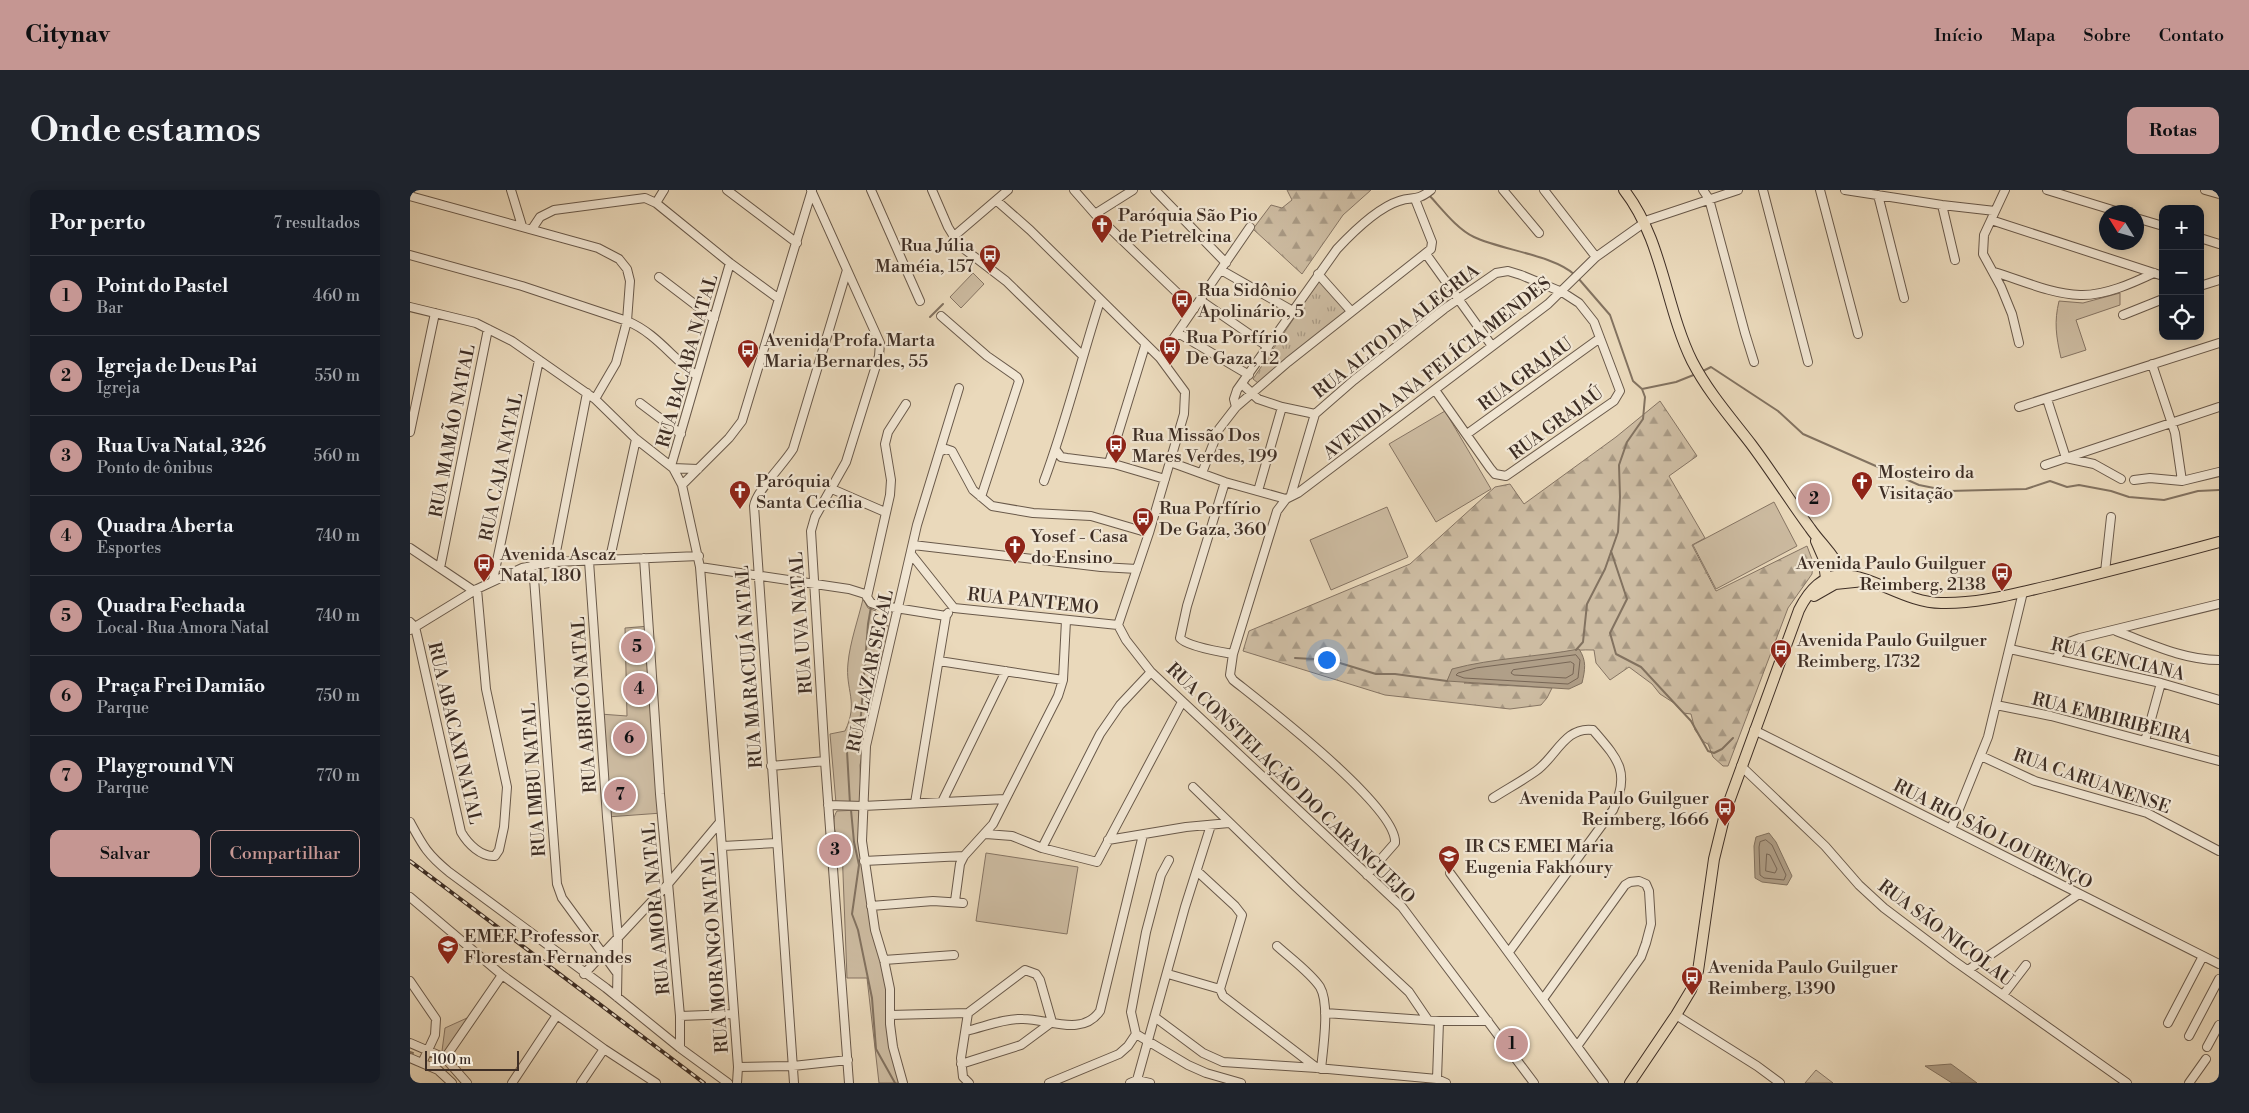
<!DOCTYPE html>
<html lang="pt">
<meta charset="utf-8">
<style>
:root{--surface:#171b24;--page:#20242c;--text:#f1f3f6;--muted:#9ea1a6;--line:#363941;--accent:#c59692}
body{margin:0;font-family:"Libre Bodoni",serif;background:var(--page);color:var(--text)}
.controls{position:absolute;right:15px;top:15px;display:grid;overflow:hidden;border-radius:10px;box-shadow:0 2px 12px #0003}
.controls button{width:45px;height:45px;display:grid;place-items:center;padding:0;border:0;border-bottom:1px solid var(--line);background:var(--surface);color:var(--text);font:25px sans-serif}
.compass{position:absolute;left:1689px;top:15px;width:45px;height:45px;border-radius:50%;background:var(--surface);box-shadow:0 2px 12px #0003;rotate:307deg}
.scale{position:absolute;left:15px;bottom:12px;width:94px;box-sizing:border-box;padding-left:5px;border:2px solid #3e2e25;border-top:0;font-size:14px;line-height:18px;white-space:nowrap;color:#3e2e25;-webkit-text-stroke:4px #f1e6d3;paint-order:stroke}
.you{position:absolute;left:916px;top:469px;width:18px;height:18px;margin:-12px;border:4px solid #fff;border-radius:50%;background:#1a73e8;box-shadow:0 0 0 8px #1a73e833}
.badge{display:grid;place-items:center;width:32px;height:32px;border-radius:50%;background:var(--accent);color:#111;font-size:16px;font-weight:700}
.pin{position:absolute;translate:-50% -50%;border:2px solid #fff;box-shadow:0 1px 5px #0006}
.list{margin:0;padding:0;list-style:none}
h2{display:flex;justify-content:space-between;align-items:center;height:65px;margin:0;padding:0 20px;font-size:21px}
h2 small{font-size:16px;font-weight:400;color:var(--muted)}
.list li{display:grid;grid-template-columns:32px 1fr auto;gap:15px;align-items:center;box-sizing:border-box;height:80px;padding:0 20px;border-top:1px solid var(--line)}
.list b{display:block;font-size:19px;white-space:nowrap}
.list p{margin:0;font-size:16px;white-space:nowrap;color:var(--muted)}
.list em{font-size:16px;font-style:normal;color:var(--muted)}
.actions{display:flex;gap:10px;padding:15px 20px}
.actions a{flex:1;padding:11px 0;border:1px solid var(--accent);border-radius:10px;text-align:center;font-size:18px;color:var(--accent)}
.actions .main{background:var(--accent);color:#111}
.icon{flex:none;width:28px;height:28px;fill:none;stroke:currentColor;stroke-width:2;stroke-linecap:round;stroke-linejoin:round}
.map{position:relative;flex:none;width:1809px;height:893px;overflow:hidden;border-radius:10px}
header{display:flex;align-items:center;gap:30px;box-sizing:border-box;height:70px;padding:0 25px;background:var(--accent);color:#111}
header strong{font-size:24px}
nav{display:flex;gap:28px;margin-inline-start:auto;font-size:18px}
.intro{display:flex;align-items:center;justify-content:space-between;box-sizing:border-box;height:120px;padding:0 30px}
h1{margin:0;font-size:35px}
.button{padding:12px 22px;border-radius:10px;background:var(--accent);color:#111;font-size:18px;font-weight:700}
main{display:flex;gap:30px;padding:0 30px}
aside{flex:1;background:var(--surface);border-radius:10px;box-shadow:0 2px 12px #0003}
.map>svg:first-child{display:block}
.grass{fill:url(#grass-tufts);stroke:#867564}
.forest{fill:url(#forest-firs);stroke:#867564}
.green{fill:#cdbca2;stroke:#867564}
.water{fill:#b09f88;stroke:#827260}
.lines{fill:none;stroke-linecap:round;stroke-linejoin:round}
.shore{stroke:#776656;stroke-width:1}
.stream{stroke:#827260;stroke-width:2}
.minor-casing{stroke:#69594a;stroke-width:10}
.major-casing{stroke:#3e2e25;stroke-width:12}
.minor{stroke:#f1e6d3;stroke-width:8}
.major{stroke:#ead9bb;stroke-width:10}
.rail-casing{stroke:#3e2e25;stroke-width:4}
.rail{stroke:#f1e6d3;stroke-width:2;stroke-dasharray:5.5;stroke-linecap:butt}
.labels{text-anchor:middle;stroke-width:4.5;stroke-linejoin:round;paint-order:stroke}
.poi-label{font-size:18px;fill:#3e2e25;stroke:#f1e6d3;text-anchor:start}
.street-label{font-size:18px;fill:#3e2e25;stroke:#f1e6d3}
</style>
<header>
<strong>Citynav</strong>
<nav><a>Início</a><a>Mapa</a><a>Sobre</a><a>Contato</a></nav>
</header>
<div class="intro"><h1>Onde estamos</h1><a class="button">Rotas</a></div>
<main>
<aside>
<h2>Por perto<small>7 resultados</small></h2>
<ul class="list">
<li><span class="badge">1</span><div><b>Point do Pastel</b><p>Bar</p></div><em>460 m</em></li>
<li><span class="badge">2</span><div><b>Igreja de Deus Pai</b><p>Igreja</p></div><em>550 m</em></li>
<li><span class="badge">3</span><div><b>Rua Uva Natal, 326</b><p>Ponto de ônibus</p></div><em>560 m</em></li>
<li><span class="badge">4</span><div><b>Quadra Aberta</b><p>Esportes</p></div><em>740 m</em></li>
<li><span class="badge">5</span><div><b>Quadra Fechada</b><p>Local · Rua Amora Natal</p></div><em>740 m</em></li>
<li><span class="badge">6</span><div><b>Praça Frei Damião</b><p>Parque</p></div><em>750 m</em></li>
<li><span class="badge">7</span><div><b>Playground VN</b><p>Parque</p></div><em>770 m</em></li>
</ul>
<div class="actions"><a class="main">Salvar</a><a>Compartilhar</a></div>
</aside>
<div class="map">
<svg width="1809" height="893" viewBox="0 0 1809 893">
<defs>
<pattern id="grass-tufts" width="24" height="20" patternUnits="userSpaceOnUse" patternTransform="scale(1.25)"><rect width="24" height="20" fill="#cdbca2"/><path d="M3 7l-1-3M5 7V3M7 7l1-3M15 17l-1-3M17 17v-4M19 17l1-3" fill="none" stroke="#a89984"/></pattern>
<pattern id="forest-firs" width="22" height="20" patternUnits="userSpaceOnUse" patternTransform="scale(1.25)"><rect width="22" height="20" fill="#cdbca2"/><path d="M5 1l3.5 6h-7zM16 11l3.5 6h-7z" fill="#a89984"/></pattern>
</defs>
<rect width="100%" height="100%" fill="#ead9bb"/>
<filter id="stains"><feTurbulence type="fractalNoise" baseFrequency=".004" numOctaves="4"/><feColorMatrix values="0 0 0 0 .2 0 0 0 0 .09 0 0 0 0 .02 0 0 0 .5 -.17"/></filter>
<radialGradient id="worn" r=".72"><stop offset=".6" stop-color="#630" stop-opacity="0"/><stop offset="1" stop-color="#630" stop-opacity=".3"/></radialGradient>
<path class="grass" d="M909 91 937 121 848 193 843 189Z"/>
<path class="forest" d="M877 0H961L933 25 892 84 843 39 861 15 872 18 882 10Z
M1250 211 1287 266 1259 286 1295 348 1282 355 1306 401 1397 356 1403 372 1402 384 1378 418 1318 576H1313L1303 567 1298 554 1294 552 1285 540 1281 524 1273 523 1264 513 1250 504 1242 494 1219 477 1200 490 1186 473 1184 460C1140 458 1095 480 1054 493L1142 498 1137 508 1131 515 1100 519 975 505 833 461 839 441 1000 374 1085 297 1100 294 1114 314 1206 247Z"/>
<path class="green" d="M563 83 574 94 551 118 540 107Z
M1710 103V115L1666 130 1676 160 1651 168C1646 146 1644 132 1649 111L1673 113Z
M1035 221 1081 299 1026 332 979 254Z
M1364 312 1387 356 1306 399 1283 355Z
M977 317 998 367 921 400 900 350Z
M453 409 458 418 466 421 464 432 482 437 450 575 451 610 449 612 426 613 420 544 435 541C449 512 435 500 438 473 440 452 448 430 453 409Z
M240 436 252 623 197 627 190 524 217 526 215 438Z
M449 620 450 645 476 784 479 842 493 893H469L457 788H437L432 658C426 648 420 631 427 621Z
M576 663 668 677 657 744 566 731Z
M57 828 41 858 37 862 32 861 35 838Z
M1406 880 1423 893H1395Z"/>
<path class="water" d="M1169 459C1177 471 1175 480 1172 493L1159 499 1037 491 1042 479C1083 468 1127 467 1169 459Z
M1359 643 1366 652 1382 686 1377 695 1352 692 1345 688 1344 656 1346 647Z
M1541 874 1567 893H1542L1515 876Z"/>
<g class="lines">
<path class="shore" d="M1166 465 1170 470 1168 488 1158 494 1054 488 1046 485 1048 483 1066 478Z
M1161 472 1164 474 1163 484 1156 488 1104 485 1101 483 1103 480Z
M1356 650 1362 655 1376 685 1374 690 1354 688 1350 685 1349 657 1350 652Z
M1357 664 1360 665 1367 679 1365 683 1356 681Z"/>
<path class="stream" d="M1019 5C1032 19 1047 39 1064 47 1091 60 1144 65 1165 85
M520 127 533 114
M1293 181 1301 177 1368 221 1393 244 1509 295 1539 301 1616 299 1640 291 1657 297 1669 295 1701 301 1719 307 1754 310 1788 301 1809 300
M1232 199 1266 192 1286 184
M1201 361 1217 409 1200 443 1206 464 1231 477 1281 531 1298 561 1304 563 1312 559 1323 548
M1166 460 1173 452 1177 414 1195 379 1208 342 1210 307 1209 275 1217 252 1233 229 1235 207 1232 199 1223 191 1200 125 1168 88
M885 468 920 470 966 484H985L1037 491
M440 614 437 561 447 542 451 525 458 434 461 417
M441 620 444 652 449 675 442 724 448 740 462 808 466 859 485 893
M0 862 3 863"/>
<g class="minor-casing">
<path id="minor" d="M101 0 112 36
M317 0 387 53
M401 0 470 153 469 166 436 272 405 327 401 341 415 571 439 893
M461 0 510 111
M522 0 538 37 549 55 596 91 672 165
M664 0 685 24 784 119
M745 0 816 73
M1093 0 1129 43
M1134 0 1186 67
M1293 0 1299 9 1335 143 1344 172
M1353 0 1398 172
M1410 0 1448 144
M1435 0 1532 15 1585 21
M1595 0 1574 45 1573 64 1591 97 1602 124 1609 153
M1637 0 1709 22
M1795 0 1809 4
M1468 5 1494 108
M0 6 188 58 209 69 217 79 220 91 217 131 206 173 185 209
M587 11 620 40 750 168 775 202 774 224 739 343 708 435
M246 13 254 0
M1532 15 1545 70
M685 24 723 0
M1726 28 1753 36
M1581 30 1753 86
M122 39 130 27 144 20 235 8 246 13 320 73 369 109
M543 47 598 0
M1790 48 1809 54
M1016 64 1082 156
M0 65 112 96 217 131C246 143 262 168 287 186
M811 80 883 121
M1584 82C1611 90 1641 104 1670 105 1694 106 1723 93 1744 83
M908 84 941 121
M249 87 304 129
M1790 96 1809 90
M790 110 858 157
M0 117 66 133 102 151 185 209 226 249 263 278 272 295
M1713 125 1753 109
M531 126 577 166 607 187 609 191 571 307
M768 143 839 185
M750 168 840 37
M1742 174 1765 243 1772 291
M832 194 848 209 872 217
M1637 209 1656 268 1684 274 1711 289
M230 213 271 244
M826 217 824 209 827 200 927 59C942 43 967 18 989 11 1003 6 1006 12 1021 0
M1609 217 1809 153
M0 242 25 123
M1057 244 1190 148
M646 260 651 267 657 268 704 274 755 289
M531 261 536 259 542 261 563 300 582 316 623 323 681 326 739 343
M760 272 815 292 876 309
M699 273 735 156
M1635 275 1809 217
M261 276 320 73
M263 278 288 279
M792 283 809 239 826 217 878 172 1021 59 1022 52 1005 9
M1724 290 1740 288 1772 291 1809 282
M634 291C656 232 671 170 690 111
M815 292 777 416 770 448C776 456 811 462 823 464
M422 299 475 322
M848 301 872 217 905 224
M881 305 905 224 944 190 1034 119 1086 83 1098 81 1111 85 1152 102 1169 113 1184 132 1210 201 1204 211 1096 286 1085 284 1080 278 1025 200
M503 355 691 377 727 379
M0 358 64 401
M501 364 544 418 708 435
M200 368 226 249
M234 368 250 604 270 826V858
M179 371 197 627 208 748 207 807
M144 372 177 203
M123 375 147 694 152 708 207 783
M290 377 439 399 455 404 461 413 467 415 536 426
M30 378 78 139
M1695 382 1701 327
M83 390 129 170
M457 407 480 305 481 290 475 254 478 242 496 214
M0 432 5 437 67 399 112 378 144 372 289 366
M708 435 716 450 741 482 992 717 1124 893
M0 440 5 437 9 454 51 642C58 654 71 667 85 666L89 660 94 637 97 597 76 499 67 399
M1706 441C1739 453 1773 470 1809 470
M1600 459 1751 493 1809 510
M1645 469 1659 452 1670 448 1809 414
M529 471 653 490
M1586 515 1641 526 1809 571
M1344 540 1809 774
M1735 551 1751 493
M1571 566 1625 591 1737 623 1809 661
M361 576 415 571
M1331 576 1415 656 1449 695 1474 718 1543 770 1717 893
M783 597 886 697 999 802 1018 830
M1083 608C1097 599 1112 591 1126 581 1146 567 1155 536 1183 540 1208 569 1221 582 1203 620L1099 762
M532 612 596 481
M505 613 536 426 538 423
M418 615 453 616 595 609
M0 632C13 656 17 664 39 682L196 798 270 858 318 893
M310 632 328 877 327 893
M1541 639 1578 547 1613 402
M576 644 602 646 632 658 687 672 772 512
M698 650 776 637 819 633
M313 656 367 653
M632 658 690 544 710 515 741 482
M454 671 554 666
M787 681 825 716 832 725 810 799 813 806 907 878
M1040 683 1194 893
M957 685 985 653C988 617 853 514 823 490L820 485 823 464 867 321 876 309 888 303 1138 114 1186 67 1238 30 1328 0
M0 707 92 785 194 859 246 893
M545 711 550 674 554 666 583 634 648 506 653 490 656 430
M461 716 523 711 553 713
M867 756C879 767 901 783 910 797 920 814 913 859 911 879
M474 770 544 765
M1558 780 1669 704
M174 784 258 694 310 632 290 377 272 295 319 248 332 231 402 0
M758 784 810 799
M0 791 26 829 25 845 12 873
M1593 805 1616 775
M1133 809 1215 695 1220 692 1229 691 1236 694 1239 701 1241 734 1236 753 1231 767 1168 855
M558 823 615 780 626 784 630 790 642 832
M558 823 551 868 553 887 559 893
M915 823 1029 831H1078
M480 825 558 823
M1266 825 1347 876 1370 893
M270 826 324 824
M746 828 793 863 813 872 907 878 1027 889 1036 893
M1758 833 1793 766
M556 841C574 837 595 828 613 829 639 829 672 847 690 821L733 645
M726 844 721 822 736 742 751 685 759 670
M726 844 778 875 796 883 831 893
M1779 846 1809 789
M0 853 35 868 57 893
M1797 857 1809 835
M0 868 28 880 42 893
M35 868 92 785
M551 874 611 855 642 832
M328 877 383 876 438 870
M1027 889 1029 831
M727 890 775 717 801 635
M102 893 147 825
M171 893 194 859
M384 893 344 316C346 301 374 274 383 259L437 80
M493 893 483 857 480 834V799L474 770 465 740 452 651 456 556 507 335 549 198
M639 893 709 864 718 856 726 844
M720 893 727 890 740 893
M1779 893 1796 869"/>
</g>
<g class="major-casing">
<path id="major" d="M1214 0C1253 50 1255 116 1282 171 1298 202 1321 228 1341 254 1362 282 1380 311 1400 338 1411 354 1425 365 1433 384L1429 393
M1406 351 1413 367 1416 388 1420 392
M1404 406 1425 394 1454 391
M1220 893 1266 825 1281 800 1288 781 1304 669 1316 620 1389 420C1426 346 1477 413 1531 413 1569 414 1607 403 1643 395 1699 381 1754 367 1809 352"/>
</g>
<use href="#minor" class="minor"/>
<use href="#major" class="major"/>
<g class="rail-casing">
<path id="rail" d="M0 671 294 893"/>
</g>
<use href="#rail" class="rail"/>
</g>
<defs>
<g id="church-pin" transform="scale(1.125)"><path d="M0 17L-7.5 6A9.5 9.5 0 1 1 7.5 6Z" fill="#8f2418" stroke="#f1e6d3"/><path d="M-1.2-6h2.4v3.5h3.3v2.4h-3.3V6h-2.4V-.1h-3.3v-2.4h3.3Z" fill="#fff"/></g>
<g id="bus-pin" transform="scale(1.125)"><path d="M0 17L-7.5 6A9.5 9.5 0 1 1 7.5 6Z" fill="#8f2418" stroke="#f1e6d3"/><path d="M-5-6H5V4H4V6H2V4H-2V6H-4V4H-5ZM-3.5-4V0h7V-4ZM-3.5 1.2v1.5H-2V1.2ZM2 1.2v1.5H3.5V1.2Z" fill="#fff"/></g>
<g id="school-pin" transform="scale(1.125)"><path d="M0 17L-7.5 6A9.5 9.5 0 1 1 7.5 6Z" fill="#8f2418" stroke="#f1e6d3"/><path d="M0-5L7-2L0 1L-7-2ZM-4 1L0 2.5L4 1V4Q0 6-4 4Z" fill="#fff"/></g>
</defs>
<g fill-rule="evenodd">
<use href="#church-pin" x="692" y="35"/>
<use href="#bus-pin" x="580" y="65"/>
<use href="#bus-pin" x="772" y="110"/>
<use href="#bus-pin" x="760" y="157"/>
<use href="#bus-pin" x="338" y="160"/>
<use href="#bus-pin" x="706" y="255"/>
<use href="#church-pin" x="1452" y="292"/>
<use href="#church-pin" x="330" y="301"/>
<use href="#bus-pin" x="733" y="328"/>
<use href="#church-pin" x="605" y="356"/>
<use href="#bus-pin" x="74" y="374"/>
<use href="#bus-pin" x="1592" y="383"/>
<use href="#bus-pin" x="1371" y="460"/>
<use href="#bus-pin" x="1315" y="618"/>
<use href="#school-pin" x="1039" y="666"/>
<use href="#school-pin" x="38" y="756"/>
<use href="#bus-pin" x="1282" y="787"/>
</g>
<g class="labels">
<g class="poi-label">
<text x="708" y="31">Paróquia São Pio<tspan x="708" dy="21">de Pietrelcina</tspan></text>
<text x="564" y="61" text-anchor="end">Rua Júlia<tspan x="564" dy="21">Maméia, 157</tspan></text>
<text x="788" y="106">Rua Sidônio<tspan x="788" dy="21">Apolinário, 5</tspan></text>
<text x="776" y="153">Rua Porfírio<tspan x="776" dy="21">De Gaza, 12</tspan></text>
<text x="354" y="156">Avenida Profa. Marta<tspan x="354" dy="21">Maria Bernardes, 55</tspan></text>
<text x="722" y="251">Rua Missão Dos<tspan x="722" dy="21">Mares Verdes, 199</tspan></text>
<text x="1468" y="288">Mosteiro da<tspan x="1468" dy="21">Visitação</tspan></text>
<text x="346" y="297">Paróquia<tspan x="346" dy="21">Santa Cecília</tspan></text>
<text x="749" y="324">Rua Porfírio<tspan x="749" dy="21">De Gaza, 360</tspan></text>
<text x="621" y="352">Yosef - Casa<tspan x="621" dy="21">do Ensino</tspan></text>
<text x="90" y="370">Avenida Ascaz<tspan x="90" dy="21">Natal, 180</tspan></text>
<text x="1576" y="379" text-anchor="end">Avenida Paulo Guilguer<tspan x="1576" dy="21">Reimberg, 2138</tspan></text>
<text x="1387" y="456">Avenida Paulo Guilguer<tspan x="1387" dy="21">Reimberg, 1732</tspan></text>
<text x="1299" y="614" text-anchor="end">Avenida Paulo Guilguer<tspan x="1299" dy="21">Reimberg, 1666</tspan></text>
<text x="1055" y="662">IR CS EMEI Maria<tspan x="1055" dy="21">Eugenia Fakhoury</tspan></text>
<text x="54" y="752">EMEF Professor<tspan x="54" dy="21">Florestan Fernandes</tspan></text>
<text x="1298" y="783">Avenida Paulo Guilguer<tspan x="1298" dy="21">Reimberg, 1390</tspan></text>
</g>
<g class="street-label">
<text transform="translate(986 141) rotate(-38)" y="6">RUA ALTO DA ALEGRIA</text>
<text transform="translate(277 171) rotate(-74)" y="6">RUA BACABA NATAL</text>
<text transform="translate(1027 178) rotate(-38)" y="6">AVENIDA ANA FELÍCIA MENDES</text>
<text transform="translate(1115 184) rotate(-36)" y="6">RUA GRAJAU</text>
<text transform="translate(1146 233) rotate(-36)" y="6">RUA GRAJAÚ</text>
<text transform="translate(42 241) rotate(-79)" y="6">RUA MAMÃO NATAL</text>
<text transform="translate(91 277) rotate(-78)" y="6">RUA CAJA NATAL</text>
<text transform="translate(623 411) rotate(6)" y="6">RUA PANTEMO</text>
<text transform="translate(391 433) rotate(-94)" y="6">RUA UVA NATAL</text>
<text transform="translate(1708 469) rotate(13)" y="6">RUA GENCIANA</text>
<text transform="translate(339 477) rotate(-94)" y="6">RUA MARACUJÁ NATAL</text>
<text transform="translate(460 481) rotate(-78)" y="6">RUA LAZAR SEGAL</text>
<text transform="translate(174 515) rotate(-94)" y="6">RUA ABRICÓ NATAL</text>
<text transform="translate(1702 528) rotate(14)" y="6">RUA EMBIRIBEIRA</text>
<text transform="translate(45 543) rotate(77)" y="6">RUA ABACAXI NATAL</text>
<text transform="translate(124 590) rotate(-94)" y="6">RUA IMBU NATAL</text>
<text transform="translate(1682 591) rotate(19)" y="6">RUA CARUANENSE</text>
<text transform="translate(881 593) rotate(44)" y="6">RUA CONSTELAÇÃO DO CARANGUEJO</text>
<text transform="translate(1583 644) rotate(27)" y="6">RUA RIO SÃO LOURENÇO</text>
<text transform="translate(246 719) rotate(-95)" y="6">RUA AMORA NATAL</text>
<text transform="translate(1536 743) rotate(37)" y="6">RUA SÃO NICOLAU</text>
<text transform="translate(305 763) rotate(-94)" y="6">RUA MORANGO NATAL</text>
</g>
</g>
<rect width="100%" height="100%" filter="url(#stains)"/>
<rect width="100%" height="100%" fill="url(#worn)"/>
</svg>
<div class="controls">
<button>+</button>
<button>−</button>
<button><svg class="icon" aria-label="locate" viewBox="0 0 24 24"><circle cx="12" cy="12" r="6"/><path d="M12 2v4M12 18v4M2 12h4M18 12h4"/></svg></button>
</div>
<svg class="compass" viewBox="-18 -18 36 36"><path d="M0-13l5 13h-10z" fill="#e53935"/><path d="M0 13l5-13h-10z" fill="#9ea1a6"/></svg>
<div class="scale">100 m</div>
<div class="you"></div>
<div class="pin badge" style="left:1102px;top:854px">1</div>
<div class="pin badge" style="left:1404px;top:309px">2</div>
<div class="pin badge" style="left:425px;top:660px">3</div>
<div class="pin badge" style="left:229px;top:499px">4</div>
<div class="pin badge" style="left:227px;top:457px">5</div>
<div class="pin badge" style="left:219px;top:548px">6</div>
<div class="pin badge" style="left:210px;top:605px">7</div>
</div>
</main>
